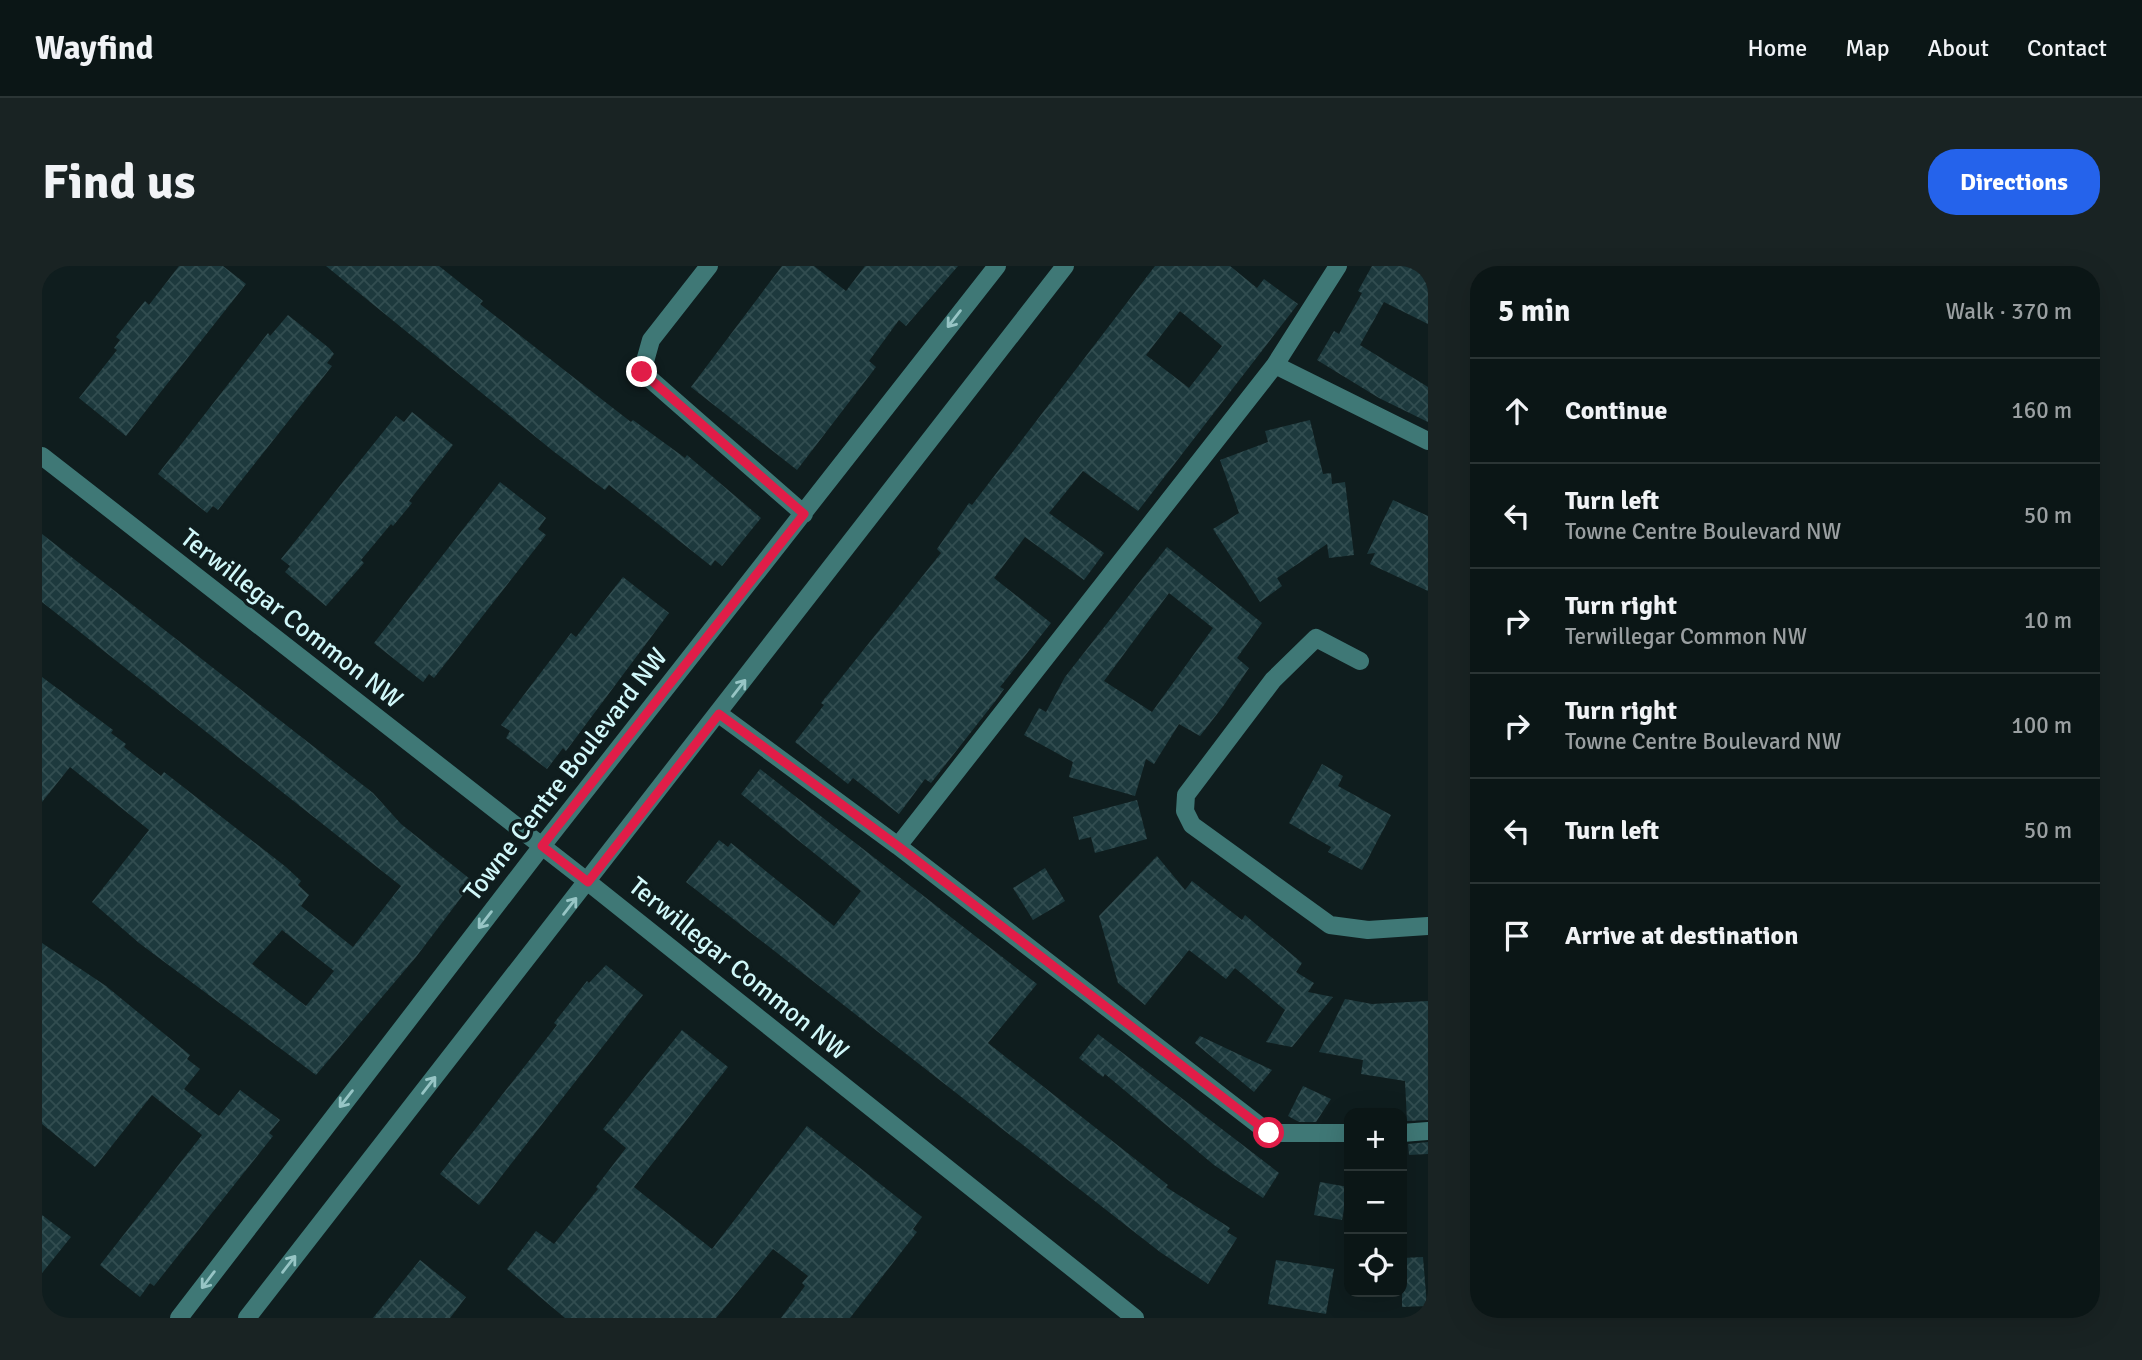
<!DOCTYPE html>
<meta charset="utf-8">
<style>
:root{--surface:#0b1616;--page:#192323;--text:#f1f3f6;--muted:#9a9fa1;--line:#2b3535;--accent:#2563eb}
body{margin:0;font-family:Signika,sans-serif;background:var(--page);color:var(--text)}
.controls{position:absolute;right:21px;bottom:21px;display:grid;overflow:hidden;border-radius:14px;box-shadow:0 7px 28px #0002}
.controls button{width:63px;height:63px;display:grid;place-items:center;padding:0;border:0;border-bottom:2px solid var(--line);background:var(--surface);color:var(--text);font:35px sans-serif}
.stop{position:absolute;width:21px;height:21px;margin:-16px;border:5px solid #e11d48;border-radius:50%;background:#fff}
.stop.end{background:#e11d48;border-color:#fff;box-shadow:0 2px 7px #0008}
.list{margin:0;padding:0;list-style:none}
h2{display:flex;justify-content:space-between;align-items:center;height:91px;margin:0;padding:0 28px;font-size:30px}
h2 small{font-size:23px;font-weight:400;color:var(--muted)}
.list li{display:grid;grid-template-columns:46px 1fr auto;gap:21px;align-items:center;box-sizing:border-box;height:105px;padding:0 28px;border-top:2px solid var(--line)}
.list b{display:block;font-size:26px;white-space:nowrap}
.list p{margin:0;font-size:23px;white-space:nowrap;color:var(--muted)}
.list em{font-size:23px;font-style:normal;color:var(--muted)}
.icon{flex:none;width:38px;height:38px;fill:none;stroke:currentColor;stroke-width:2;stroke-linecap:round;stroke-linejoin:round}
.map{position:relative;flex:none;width:1386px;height:1052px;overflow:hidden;border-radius:28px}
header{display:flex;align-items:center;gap:42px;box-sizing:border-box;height:98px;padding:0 35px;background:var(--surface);border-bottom:2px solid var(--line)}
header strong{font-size:33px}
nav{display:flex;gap:38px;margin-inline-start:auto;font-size:24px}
.intro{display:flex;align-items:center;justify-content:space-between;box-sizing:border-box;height:168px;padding:0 42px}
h1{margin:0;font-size:49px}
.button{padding:18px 32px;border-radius:28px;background:var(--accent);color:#fff;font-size:24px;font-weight:700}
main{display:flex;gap:42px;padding:0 42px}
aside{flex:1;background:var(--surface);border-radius:28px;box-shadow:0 7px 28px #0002}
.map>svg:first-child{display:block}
.building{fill:url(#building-cross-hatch);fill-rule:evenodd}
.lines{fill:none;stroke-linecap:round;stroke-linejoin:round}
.minor{stroke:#3f7876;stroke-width:18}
.oneway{stroke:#97c5c5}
.route{stroke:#e11d48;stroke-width:9}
.labels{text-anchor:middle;stroke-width:7;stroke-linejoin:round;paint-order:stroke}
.street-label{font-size:26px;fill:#d1f8fa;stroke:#0f1d1e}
</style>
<header>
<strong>Wayfind</strong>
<nav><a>Home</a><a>Map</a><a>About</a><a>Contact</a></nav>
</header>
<div class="intro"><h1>Find us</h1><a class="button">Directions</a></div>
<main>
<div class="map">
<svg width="1386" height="1052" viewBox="0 0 1386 1052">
<defs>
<pattern id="building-cross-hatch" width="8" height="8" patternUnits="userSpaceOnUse" patternTransform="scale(1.75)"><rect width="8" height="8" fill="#1d393d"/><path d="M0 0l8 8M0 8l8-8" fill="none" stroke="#324d50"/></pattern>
</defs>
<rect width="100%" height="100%" fill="#0f1d1e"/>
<path class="building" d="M137 0H181L204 18 84 170 37 132 75 84 72 82 78 74 74 71 103 35 107 39Z
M284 0H397L441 35 438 38 540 118 589 156 591 154 643 192 645 189 719 252 680 300 673 294 669 300 567 219 563 224 511 185Z
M740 0H772L804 25 823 0H916L864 60 857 54 827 95 834 101 755 204 649 121Z
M1113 0H1188L1215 22 1222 13 1256 38 1096 245 1041 205 1007 247 1062 287 1042 314 983 271 952 312 1009 357 958 421 962 423 955 433 889 517 883 513 857 548 811 512 806 518 753 476 782 439 779 437 899 287 895 283 927 237 930 239ZM1138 45 1180 80 1147 122 1104 89Z
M1330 0H1377L1386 5V58L1342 36 1318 79 1386 121V156L1337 132 1275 94 1292 65 1297 68 1320 27 1316 25Z
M246 49 287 82 292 88 285 97 290 100 176 244 171 240 165 247 116 208 226 67 228 70Z
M370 146 411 179 367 235 370 237 351 260 349 258 319 294 322 297 284 340 243 306 248 300 239 293 354 150 362 156Z
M1268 154 1281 208 1289 207 1290 218 1303 216 1312 289 1287 292 1285 278 1235 312 1240 320 1218 336 1171 263 1197 247 1178 194 1226 176 1223 165Z
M458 216 504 252 496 263 504 269 392 412 387 408 381 416 332 377Z
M1351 234 1386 250V325L1328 298 1333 287 1325 288Z
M0 268 331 527 359 558 428 613 418 626 421 629 374 691 274 809 97 677 50 636 107 564 28 501 0 536V411L71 464 69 467 84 478 82 481 119 510 122 506 244 601 259 615 256 619 267 629 259 640 311 681 359 620 0 336ZM240 664 292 705 264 740 210 698Z
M1125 281 1220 357 1195 392 1207 402 1182 439 1158 470 1137 458 1112 498 1104 493 1093 530 1027 511 1031 496 982 469 997 442 1004 446 1023 411ZM1127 327 1171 362 1110 446 1062 415Z
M581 311 627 347 524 485 521 482 505 503 464 472 468 465 459 459 529 367 534 371Z
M1280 498 1301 510 1296 520 1349 549 1320 604 1286 586 1289 581 1247 557Z
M718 503 995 718 946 777 1126 919 1124 921 1188 962 1185 966 1195 972 1166 1018 1118 986 644 616 677 574 686 581 689 577 792 660 819 625 699 528Z
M1095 534 1105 573 1053 587 1049 571 1037 574 1031 551Z
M1115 590 1143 624 1150 615 1200 654 1203 649 1260 697 1254 706 1272 717 1266 726 1291 731 1250 781 1224 776 1243 744 1193 702 1184 713 1147 684 1103 739 1076 717 1057 650Z
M1003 602 1023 635 991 654 971 622Z
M0 677 64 720 148 789 145 793 158 803 142 823 177 850 198 824 238 854 227 867 231 870 204 904 112 1020 108 1017 98 1031 58 999 160 869 110 829 53 901 0 858Z
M564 699 601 729 437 939 398 908 515 759 512 757 545 715 547 717Z
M1303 733 1330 738 1386 735V854L1365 855 1363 815 1319 808 1321 794 1277 786Z
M640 764 686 801 592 921 670 983 765 860 880 951 871 963 875 966 808 1052H739L763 1020 760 1017 766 1010 731 983 674 1052H523L465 1003 494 965 512 978 556 923 554 921 584 882 561 863Z
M1056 768 1237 907 1221 932 1172 899 1063 808 1061 811 1037 792Z
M1158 770 1230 804 1212 826 1153 777Z
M1261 820 1289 833 1274 856H1257L1246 850Z
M1386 876V888L1367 889 1366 878Z
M1278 916 1306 921 1300 954 1272 949Z
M0 949 29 971 0 1007Z
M1381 991 1385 1040 1360 1041V992Z
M378 994 424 1031 408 1052H331Z
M1234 994 1292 1003 1284 1048 1226 1038Z"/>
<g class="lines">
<path class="minor" d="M667 0 609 74 600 106 762 248
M1233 99 1296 0
M0 190 546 616 1093 1052
M1318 395 1274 372 1231 414 1144 529 1143 545 1150 559 1288 659 1326 664 1386 660
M677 448 856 580
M1307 867H1227L856 580 1233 99 1386 175
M1360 867 1386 865
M137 1052 500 580 955 0
M205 1052 1023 0"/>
</g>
<defs><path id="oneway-shaft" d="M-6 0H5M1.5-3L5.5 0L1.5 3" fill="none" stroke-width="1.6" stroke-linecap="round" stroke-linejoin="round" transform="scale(1.75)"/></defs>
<g class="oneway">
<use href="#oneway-shaft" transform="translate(912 53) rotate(128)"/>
<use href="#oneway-shaft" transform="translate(697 422) rotate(-52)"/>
<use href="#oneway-shaft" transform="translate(528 640) rotate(-52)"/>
<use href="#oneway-shaft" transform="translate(443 654) rotate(128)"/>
<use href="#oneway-shaft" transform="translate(387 819) rotate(-52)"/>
<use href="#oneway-shaft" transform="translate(304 833) rotate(128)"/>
<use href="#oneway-shaft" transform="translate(247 998) rotate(-52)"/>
<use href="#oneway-shaft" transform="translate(166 1014) rotate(127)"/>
</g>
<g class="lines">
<path class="route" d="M600 106 762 248 500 580 546 616 677 448 856 580 1227 867"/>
</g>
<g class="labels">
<g class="street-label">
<text transform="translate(250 352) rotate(38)" y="9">Terwillegar Common NW</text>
<text transform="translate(523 508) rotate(-52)" y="9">Towne Centre Boulevard NW</text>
<text transform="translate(697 702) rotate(39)" y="9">Terwillegar Common NW</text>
</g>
</g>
</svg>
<div class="controls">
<button>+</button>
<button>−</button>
<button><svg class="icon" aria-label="locate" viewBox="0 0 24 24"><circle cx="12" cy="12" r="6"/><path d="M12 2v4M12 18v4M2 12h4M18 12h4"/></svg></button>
</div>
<div class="stop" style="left:1227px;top:867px"></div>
<div class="stop end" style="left:600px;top:106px"></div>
</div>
<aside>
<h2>5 min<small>Walk · 370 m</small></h2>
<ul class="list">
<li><svg class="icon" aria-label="ahead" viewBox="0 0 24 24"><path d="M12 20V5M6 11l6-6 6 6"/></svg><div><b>Continue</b></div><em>160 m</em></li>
<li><svg class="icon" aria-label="left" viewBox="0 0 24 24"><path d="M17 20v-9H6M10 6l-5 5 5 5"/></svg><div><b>Turn left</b><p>Towne Centre Boulevard NW</p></div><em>50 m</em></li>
<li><svg class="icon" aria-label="right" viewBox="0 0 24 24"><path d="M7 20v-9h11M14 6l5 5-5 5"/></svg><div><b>Turn right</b><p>Terwillegar Common NW</p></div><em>10 m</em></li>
<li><svg class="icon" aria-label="right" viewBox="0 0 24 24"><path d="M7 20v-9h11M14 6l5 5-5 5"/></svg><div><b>Turn right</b><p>Towne Centre Boulevard NW</p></div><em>100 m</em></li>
<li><svg class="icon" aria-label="left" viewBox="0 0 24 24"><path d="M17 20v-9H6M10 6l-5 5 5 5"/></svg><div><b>Turn left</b></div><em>50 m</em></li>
<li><svg class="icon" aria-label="arrive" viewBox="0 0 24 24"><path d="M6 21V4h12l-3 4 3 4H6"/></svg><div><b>Arrive at destination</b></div></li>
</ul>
</aside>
</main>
